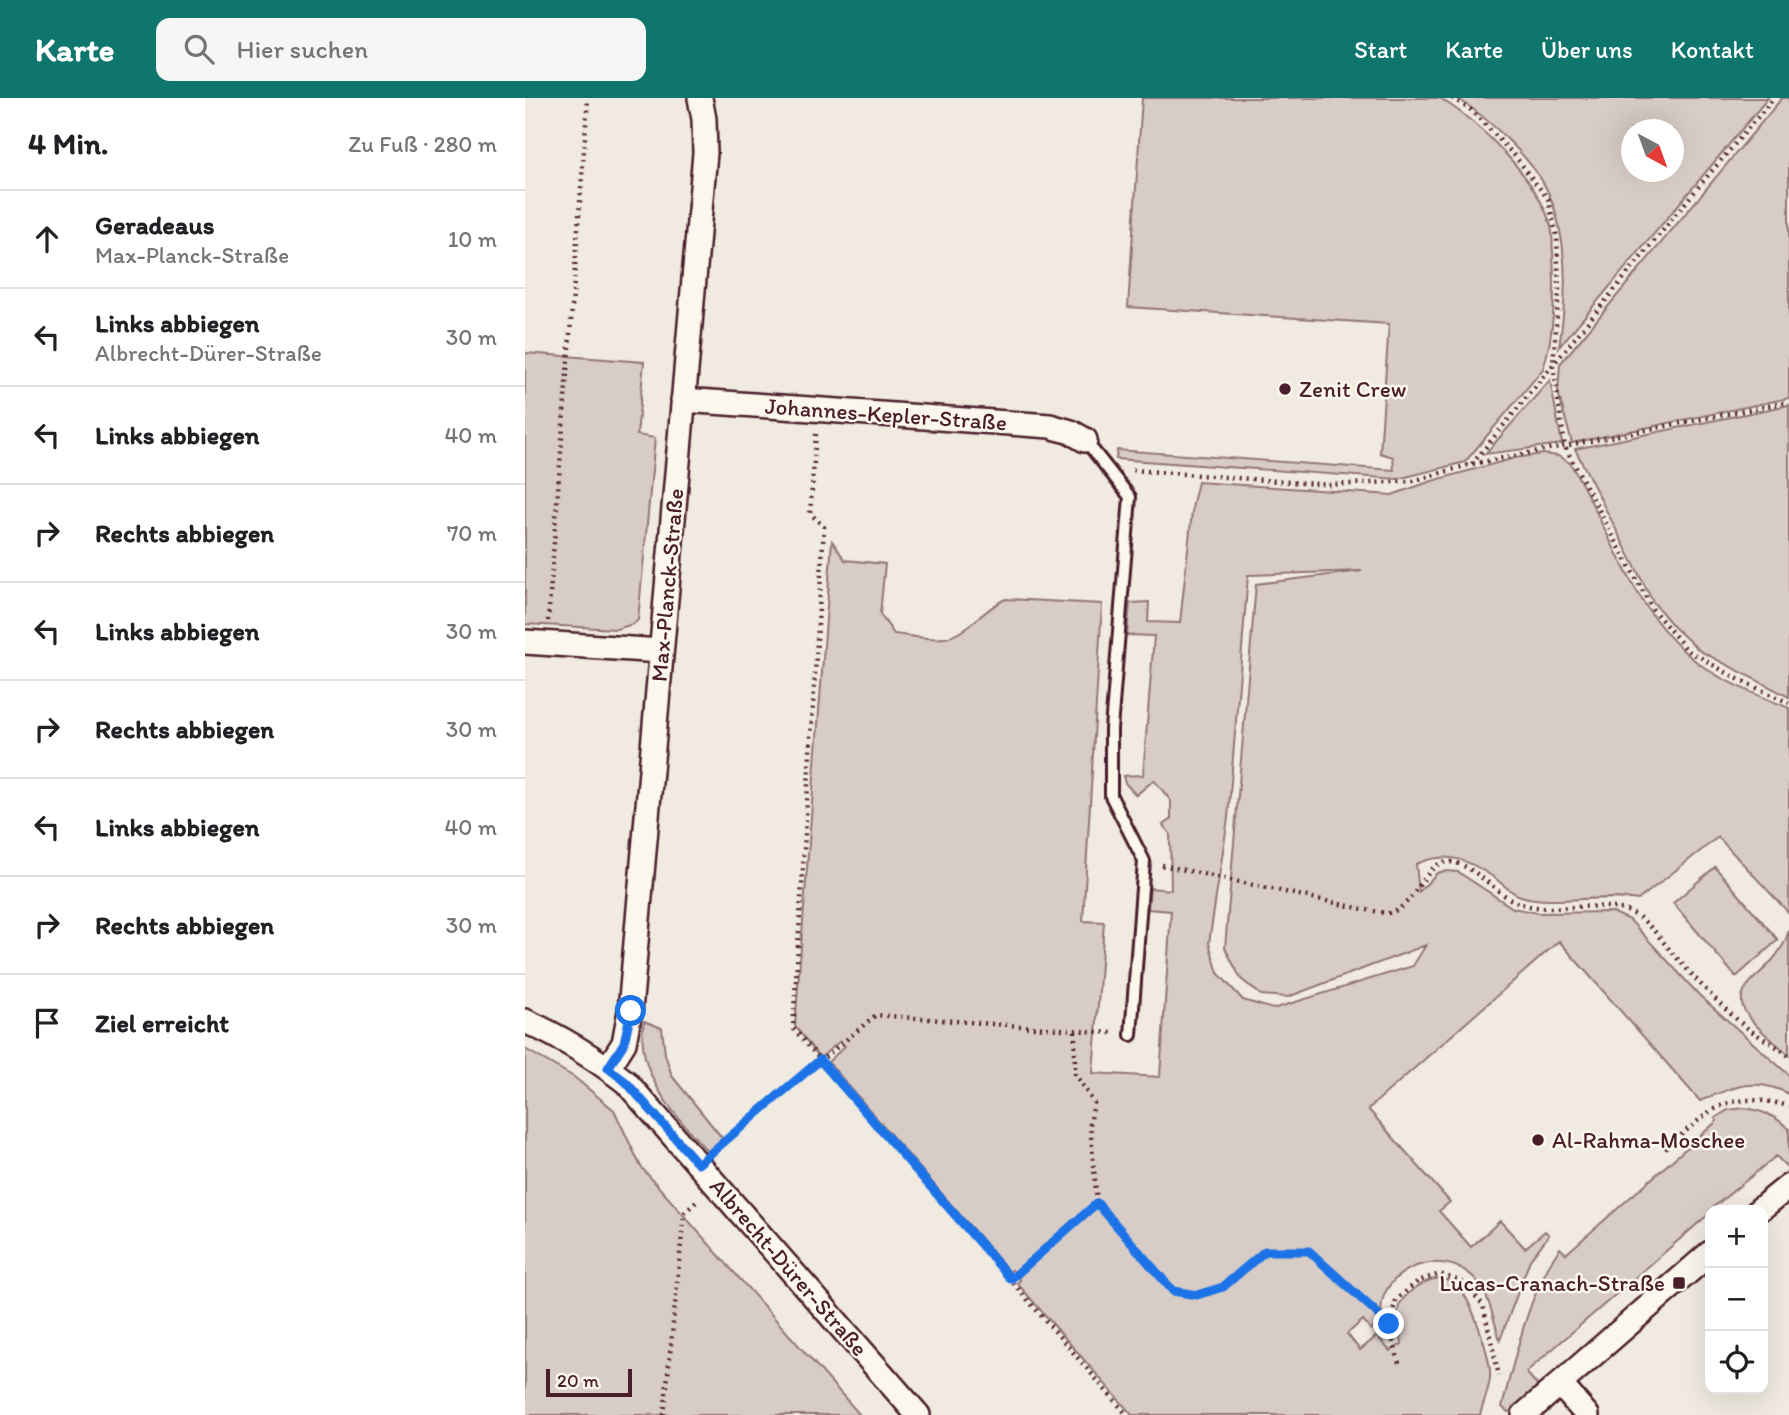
<!DOCTYPE html>
<html lang="de">
<meta charset="utf-8">
<style>
:root{--surface:#fff;--page:#f6f6f6;--text:#202124;--muted:#757577;--line:#e0e0e0;--accent:#0f766e}
body{margin:0;font-family:Itim,sans-serif;background:var(--page);color:var(--text)}
.controls{position:absolute;right:21px;bottom:21px;display:grid;overflow:hidden;border-radius:14px;box-shadow:0 7px 28px #0002}
.controls button{width:63px;height:63px;display:grid;place-items:center;padding:0;border:0;border-bottom:2px solid var(--line);background:var(--surface);color:var(--text);font:35px sans-serif}
.compass{position:absolute;left:1096px;top:21px;width:63px;height:63px;border-radius:50%;background:var(--surface);box-shadow:0 7px 28px #0002;rotate:139deg}
.scale{position:absolute;left:21px;bottom:18px;width:86px;box-sizing:border-box;padding-left:7px;border:4px solid #4a1f2b;border-top:0;font-size:19px;line-height:24px;white-space:nowrap;color:#4a1f2b;-webkit-text-stroke:5px #fbf7ec;paint-order:stroke}
.stop{position:absolute;width:21px;height:21px;margin:-16px;border:5px solid #1a73e8;border-radius:50%;background:#fff}
.stop.end{background:#1a73e8;border-color:#fff;box-shadow:0 2px 7px #0008}
.list{margin:0;padding:0;list-style:none}
h2{display:flex;justify-content:space-between;align-items:center;height:91px;margin:0;padding:0 28px;font-size:30px}
h2 small{font-size:23px;font-weight:400;color:var(--muted)}
.list li{display:grid;grid-template-columns:46px 1fr auto;gap:21px;align-items:center;box-sizing:border-box;height:98px;padding:0 28px;border-top:2px solid var(--line)}
.list b{display:block;font-size:26px;white-space:nowrap}
.list p{margin:0;font-size:23px;white-space:nowrap;color:var(--muted)}
.list em{font-size:23px;font-style:normal;color:var(--muted)}
.icon{flex:none;width:38px;height:38px;fill:none;stroke:currentColor;stroke-width:2;stroke-linecap:round;stroke-linejoin:round}
.map{position:relative;flex:none;width:1264px;height:1317px;overflow:hidden}
header{display:flex;align-items:center;gap:42px;box-sizing:border-box;height:98px;padding:0 35px;background:var(--accent);color:#fff}
header strong{font-size:33px}
nav{display:flex;gap:38px;margin-inline-start:auto;font-size:24px}
.search{width:490px;height:63px;background:var(--page);display:flex;align-items:center;gap:18px;box-sizing:border-box;padding:0 24px;border-radius:14px;color:var(--muted);font-size:26px}
main{display:flex}
aside{flex:1;background:var(--surface)}
.map>svg:first-child{display:block}
.green{fill:#d8ccc6;stroke:#917678;stroke-width:2;fill-rule:evenodd}
.lines{fill:none;stroke-linecap:round;stroke-linejoin:round}
.service-casing{stroke:#4a1f2b;stroke-width:16}
.minor-casing{stroke:#4a1f2b;stroke-width:28}
.path{stroke:#4a1f2b;stroke-width:4.5;stroke-dasharray:2 5;stroke-linecap:butt}
.service{stroke:#fbf7ec;stroke-width:10}
.minor{stroke:#fbf7ec;stroke-width:23}
.route{stroke:#1a73e8;stroke-width:9}
.poi-dot{fill:#4a1f2b;stroke:#fbf7ec;stroke-width:2.5}
.labels{text-anchor:middle;stroke-width:5;stroke-linejoin:round;paint-order:stroke}
.poi-label{font-size:23px;fill:#4a1f2b;stroke:#fbf7ec;text-anchor:start}
.street-label{font-size:23px;fill:#4a1f2b;stroke:#fbf7ec}
</style>
<header>
<strong>Karte</strong>
<div class="search"><svg class="icon" aria-label="search" viewBox="0 0 24 24"><circle cx="10" cy="10" r="6"/><path d="M15 15l6 6"/></svg>Hier suchen</div>
<nav><a>Start</a><a>Karte</a><a>Über uns</a><a>Kontakt</a></nav>
</header>
<main>
<aside>
<h2>4 Min.<small>Zu Fuß · 280 m</small></h2>
<ul class="list">
<li><svg class="icon" aria-label="ahead" viewBox="0 0 24 24"><path d="M12 20V5M6 11l6-6 6 6"/></svg><div><b>Geradeaus</b><p>Max-Planck-Straße</p></div><em>10 m</em></li>
<li><svg class="icon" aria-label="left" viewBox="0 0 24 24"><path d="M17 20v-9H6M10 6l-5 5 5 5"/></svg><div><b>Links abbiegen</b><p>Albrecht-Dürer-Straße</p></div><em>30 m</em></li>
<li><svg class="icon" aria-label="left" viewBox="0 0 24 24"><path d="M17 20v-9H6M10 6l-5 5 5 5"/></svg><div><b>Links abbiegen</b></div><em>40 m</em></li>
<li><svg class="icon" aria-label="right" viewBox="0 0 24 24"><path d="M7 20v-9h11M14 6l5 5-5 5"/></svg><div><b>Rechts abbiegen</b></div><em>70 m</em></li>
<li><svg class="icon" aria-label="left" viewBox="0 0 24 24"><path d="M17 20v-9H6M10 6l-5 5 5 5"/></svg><div><b>Links abbiegen</b></div><em>30 m</em></li>
<li><svg class="icon" aria-label="right" viewBox="0 0 24 24"><path d="M7 20v-9h11M14 6l5 5-5 5"/></svg><div><b>Rechts abbiegen</b></div><em>30 m</em></li>
<li><svg class="icon" aria-label="left" viewBox="0 0 24 24"><path d="M17 20v-9H6M10 6l-5 5 5 5"/></svg><div><b>Links abbiegen</b></div><em>40 m</em></li>
<li><svg class="icon" aria-label="right" viewBox="0 0 24 24"><path d="M7 20v-9h11M14 6l5 5-5 5"/></svg><div><b>Rechts abbiegen</b></div><em>30 m</em></li>
<li><svg class="icon" aria-label="arrive" viewBox="0 0 24 24"><path d="M6 21V4h12l-3 4 3 4H6"/></svg><div><b>Ziel erreicht</b></div></li>
</ul>
</aside>
<div class="map">
<svg width="1264" height="1317" viewBox="0 0 1264 1317">
<rect width="100%" height="100%" fill="#f0eae0"/>
<filter id="ink" filterUnits="userSpaceOnUse"><feTurbulence type="fractalNoise" baseFrequency=".0143" numOctaves="2"/><feDisplacementMap in="SourceGraphic" scale="14" xChannelSelector="R" yChannelSelector="G"/><feConvolveMatrix kernelMatrix="1 2 1 2 8 2 1 2 1" color-interpolation-filters="sRGB"/></filter>
<g filter="url(#ink)">
<path class="green" d="M617 0H915C956 26 1012 80 1026 128 1028 136 1027 146 1028 154 1030 193 1030 234 1018 271L940 364 873 381 591 361 592 352 869 372 868 359 855 355 864 226 603 209Z
M932 0H1243L1034 249C1042 200 1044 143 1024 96 1009 62 963 20 932 0ZM1106 32H1148V74H1106Z
M1257 0H1264V300L1047 345 1033 294 1035 266Z
M0 255 119 264 112 337 130 340 113 522 108 526 91 531 0 526Z
M1025 282 1037 346 960 356Z
M1264 307V599L1175 553 1149 529 1128 504 1050 351Z
M1018 356 1033 358 1045 365C1087 434 1108 518 1176 567 1202 586 1235 598 1264 610V815L1193 739 1113 802C1077 795 1023 809 993 797 986 794 978 787 971 781 944 762 923 752 891 766L894 794 912 775 919 773 933 774 988 810 1013 815 1087 814 1105 822 1174 897 1264 977V996C1230 978 1208 989 1175 1003L1034 843 843 1011 925 1104 914 1113 946 1149 975 1123 1000 1150 1020 1133 1024 1137 1005 1162 975 1242C969 1224 965 1200 954 1185 929 1154 880 1160 861 1193 851 1210 864 1214 846 1232L838 1222 822 1236 835 1252 852 1238 865 1253 877 1246C876 1234 870 1220 874 1208 879 1195 904 1178 918 1181 922 1181 930 1187 933 1189 946 1200 967 1262 965 1280 964 1292 958 1305 955 1317H607L492 1185 495 1182 493 1179 500 1171 497 1168 489 1175 487 1172 484 1174 303 964 320 948 315 943 295 960 270 928 307 443 320 462 360 466 355 516 369 536C385 538 404 542 420 540 441 537 460 509 481 501L577 506 558 823 579 824 568 975 635 979 646 813 623 811 625 790 646 792 645 736 638 727 646 721V703L629 682 611 697 600 685 598 678 618 677 629 538 602 537 605 505 624 504 623 524 655 525 668 405 673 384 867 397 907 383 990 360ZM837 473 731 486 700 850 716 881 736 897 763 899 901 847 888 868 748 911 718 902 693 875 684 845 703 720 723 477Z
M1190 769 1253 842 1211 879 1148 805Z
M1264 832V957C1251 945 1224 925 1218 909 1211 890 1235 877 1245 865 1254 855 1261 844 1264 832Z
M119 923 137 930 140 956 147 978 198 1041 183 1054C151 1018 109 975 119 923Z
M0 951 49 979 89 1012 116 1069 335 1317H0Z
M1220 1010C1238 1013 1251 1018 1264 1031V1071L1251 1058 1185 1112V1115L1001 1274 1013 1288 987 1312 983 1314 977 1309C991 1256 1003 1196 1035 1150L1041 1156 1192 1023 1190 1020 1203 1012Z"/>
<g class="lines">
<g class="service-casing">
<path id="service" d="M560 342 605 399 586 631V698L619 763 606 937"/>
</g>
<g class="minor-casing">
<path id="minor" d="M158 302 525 328 546 334 560 342
M0 544 136 553
M0 923C36 939 70 960 101 984L393 1317
M83 970 99 945 105 913 180 55 179 21 175 0
M1234 1112 1264 1088
M1035 1286 1062 1317
M999 1317 1185 1155"/>
</g>
<path class="path" d="M927 0 945 11 990 58 1023 101 1032 139 1034 193 1028 266 1040 349 1128 512 1162 552 1211 580 1264 605
M291 336 285 415 299 429 268 930 602 1317
M947 366 1175 87 1249 0
M608 372 804 387 888 383 947 366 1264 304
M23 523 63 0
M637 767 847 813C851 813 858 815 863 815 891 810 898 765 922 764 946 763 970 795 991 804 1024 818 1066 801 1102 813 1116 818 1126 829 1135 840 1160 870 1186 899 1216 925 1231 938 1249 945 1264 958
M550 933V976L569 1005 565 1026 572 1105 648 1193 672 1197 698 1189 740 1153H784L864 1226
M192 1049 351 917 587 935
M1140 1051C1186 1012 1199 991 1264 1008
M486 1181 572 1105
M874 1265 864 1226 871 1202 893 1183 915 1176 940 1185 958 1207 974 1278
M139 1317 159 1115 172 1103"/>
<use href="#service" class="service"/>
<use href="#minor" class="minor"/>
</g>
</g>
<g class="lines" filter="url(#ink)">
<path class="route" d="M106 913 99 945 83 970 101 984 173 1066 295 962 486 1181 572 1105 648 1193 672 1197 698 1189 740 1153H784L864 1226"/>
</g>
<g class="poi-dot">
<circle cx="760" cy="291" r="7"/>
<circle cx="1013" cy="1042" r="7"/>
<rect x="1147" y="1178" width="14" height="14" rx="3.5"/>
</g>
<g class="labels">
<g class="poi-label">
<text x="774" y="299">Zenit Crew</text>
<text x="1027" y="1050">Al-Rahma-Moschee</text>
<text x="1140" y="1193" text-anchor="end">Lucas-Cranach-Straße</text>
</g>
<g class="street-label">
<text transform="translate(361 316) rotate(4)" y="8">Johannes-Kepler-Straße</text>
<text transform="translate(142 487) rotate(-85)" y="8">Max-Planck-Straße</text>
<text transform="translate(264 1169) rotate(49)" y="8">Albrecht-Dürer-Straße</text>
</g>
</g>
</svg>
<div class="controls">
<button>+</button>
<button>−</button>
<button><svg class="icon" aria-label="locate" viewBox="0 0 24 24"><circle cx="12" cy="12" r="6"/><path d="M12 2v4M12 18v4M2 12h4M18 12h4"/></svg></button>
</div>
<svg class="compass" viewBox="-18 -18 36 36"><path d="M0-13l5 13h-10z" fill="#e53935"/><path d="M0 13l5-13h-10z" fill="#757577"/></svg>
<div class="scale">20 m</div>
<div class="stop" style="left:106px;top:913px"></div>
<div class="stop end" style="left:864px;top:1226px"></div>
</div>
</main>
